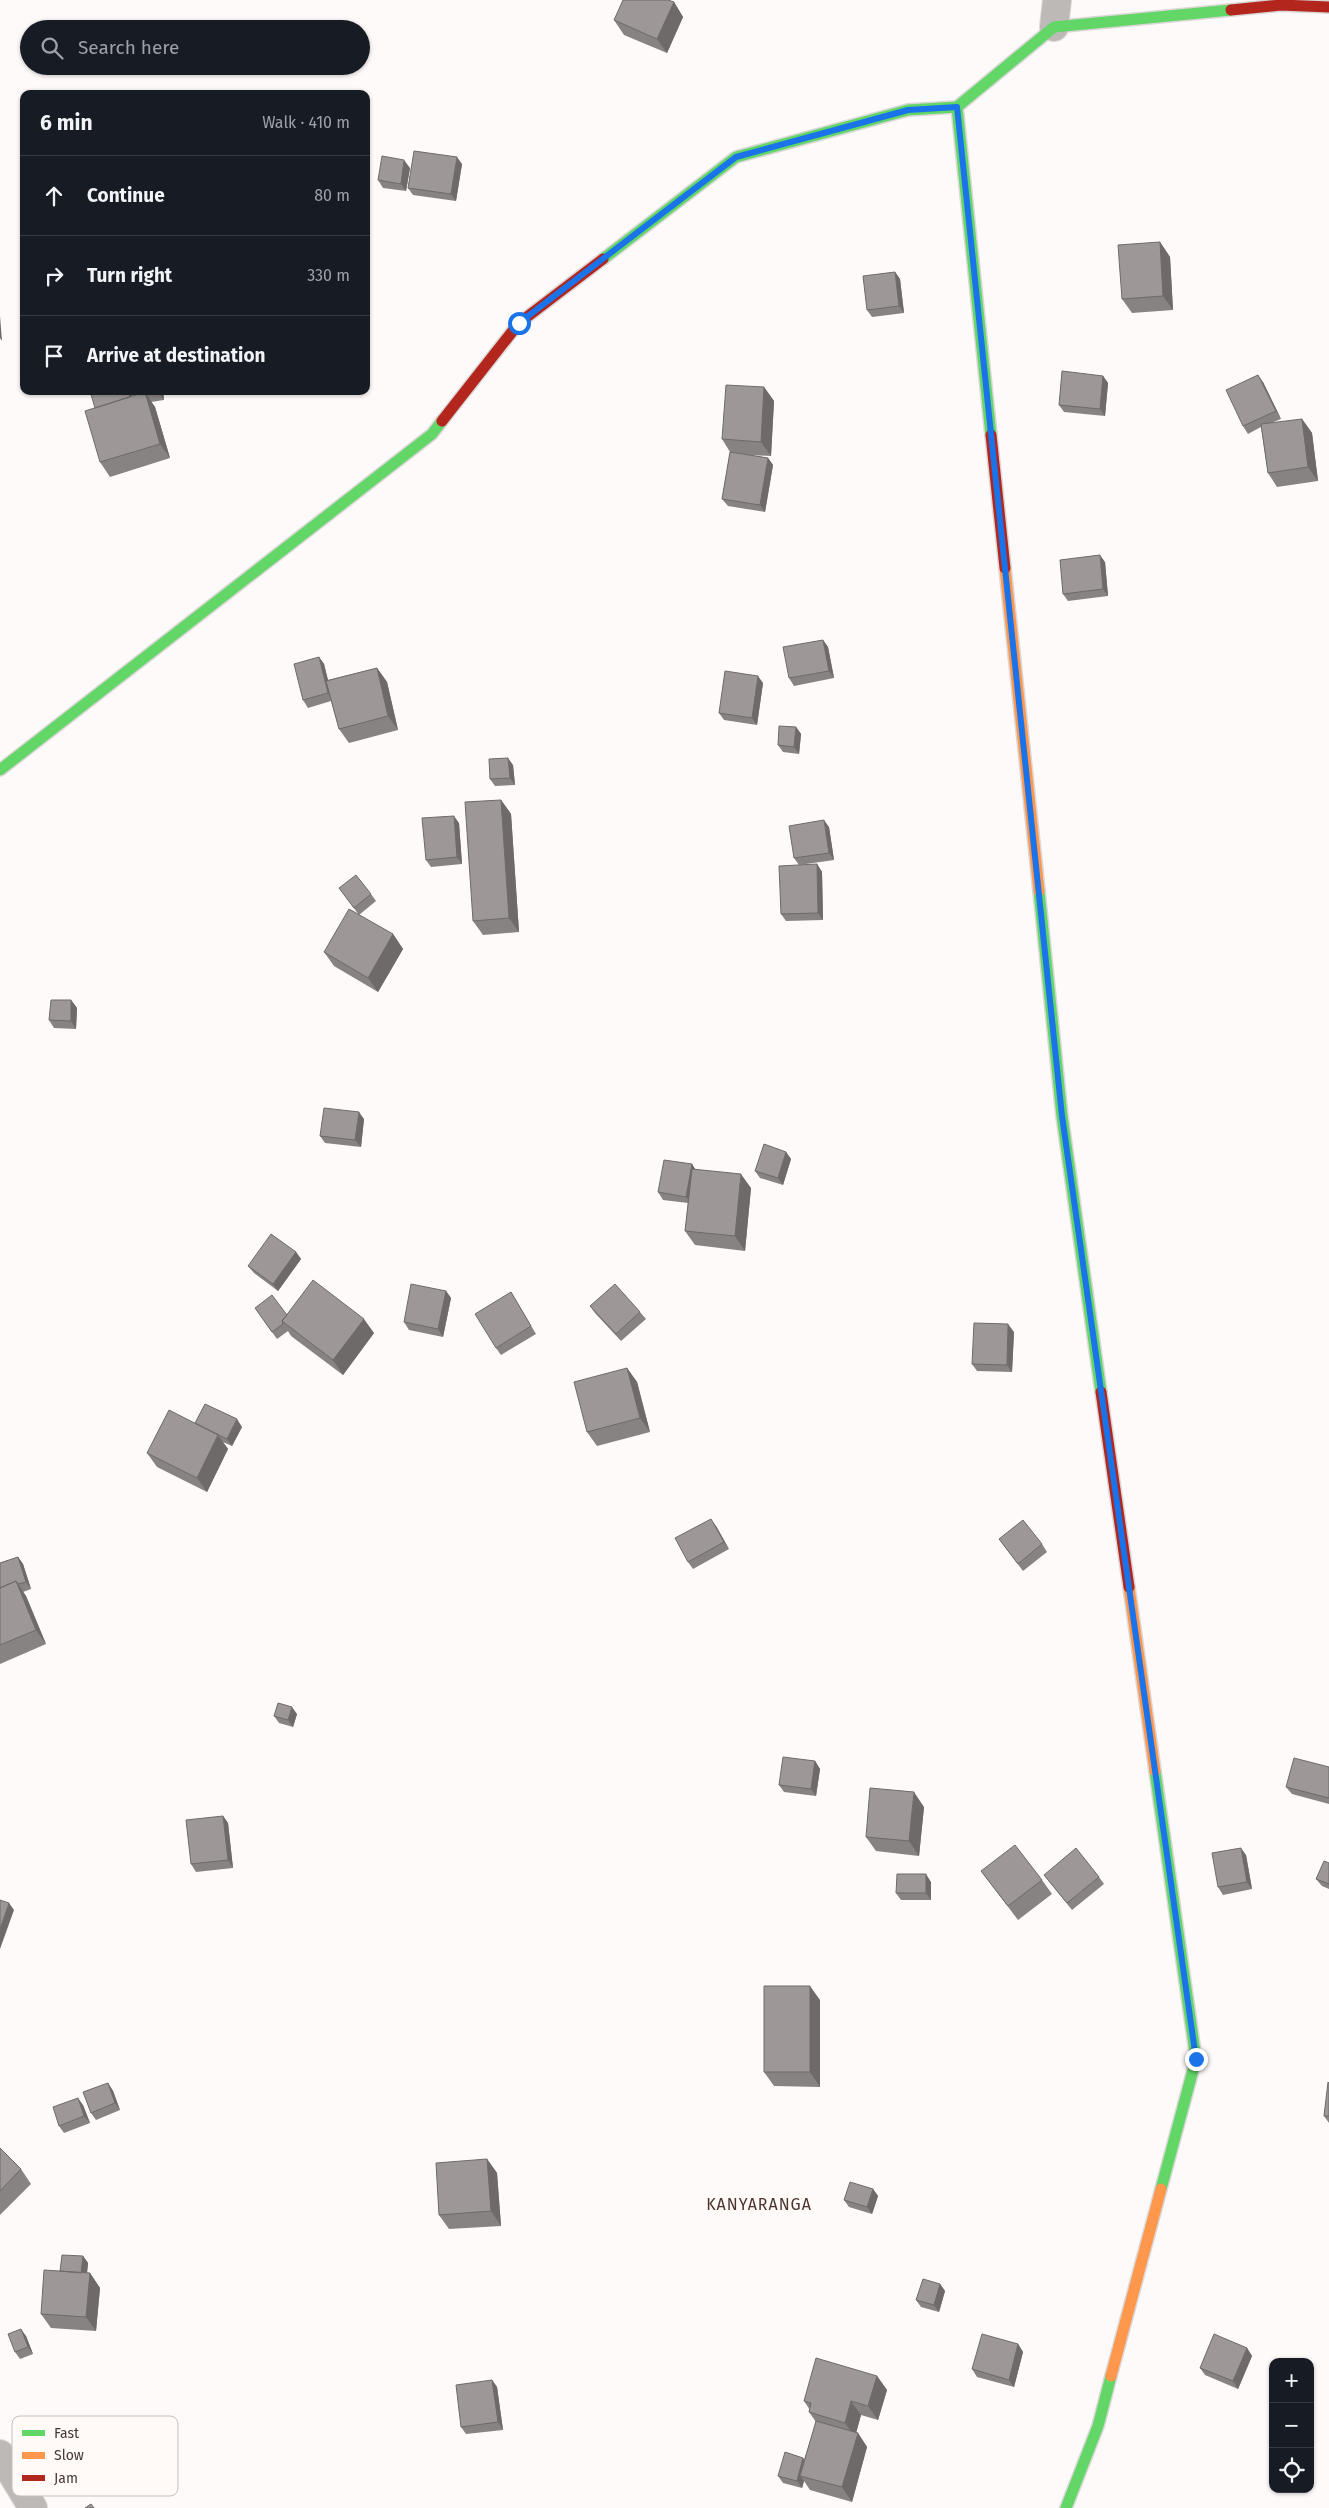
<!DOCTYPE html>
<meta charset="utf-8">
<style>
:root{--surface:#171b24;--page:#242831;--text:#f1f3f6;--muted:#9ea1a6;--line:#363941}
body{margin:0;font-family:"Fira Sans",sans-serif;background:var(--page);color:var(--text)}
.controls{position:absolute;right:15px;bottom:15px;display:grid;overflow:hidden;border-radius:10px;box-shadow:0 1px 4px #0004}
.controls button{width:45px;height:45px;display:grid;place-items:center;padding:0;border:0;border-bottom:1px solid var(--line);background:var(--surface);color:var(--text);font:25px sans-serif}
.stop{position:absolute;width:15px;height:15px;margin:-11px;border:4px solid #1a73e8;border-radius:50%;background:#fff}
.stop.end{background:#1a73e8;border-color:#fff;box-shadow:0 1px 5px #0008}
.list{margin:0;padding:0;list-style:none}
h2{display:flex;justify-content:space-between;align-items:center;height:65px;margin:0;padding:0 20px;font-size:21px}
h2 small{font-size:16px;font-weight:400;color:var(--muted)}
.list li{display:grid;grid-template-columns:32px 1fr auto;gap:15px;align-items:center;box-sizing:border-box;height:80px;padding:0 20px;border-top:1px solid var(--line)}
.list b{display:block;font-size:19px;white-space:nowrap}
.list em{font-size:16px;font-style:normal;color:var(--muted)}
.icon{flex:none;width:28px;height:28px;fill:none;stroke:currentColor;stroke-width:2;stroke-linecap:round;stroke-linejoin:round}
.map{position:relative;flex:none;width:1329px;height:2508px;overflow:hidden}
.search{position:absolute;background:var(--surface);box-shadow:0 1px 4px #0004;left:20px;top:20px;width:350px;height:55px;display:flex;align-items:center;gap:12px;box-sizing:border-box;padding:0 18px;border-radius:28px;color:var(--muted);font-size:19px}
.panel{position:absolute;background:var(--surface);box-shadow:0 1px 4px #0004;left:20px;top:90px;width:350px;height:305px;border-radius:10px}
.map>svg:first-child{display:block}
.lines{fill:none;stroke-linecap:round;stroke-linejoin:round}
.street-casing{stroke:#dbd7d7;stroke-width:30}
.fast-casing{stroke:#dbd7d7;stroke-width:14}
.slow-casing{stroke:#dbd7d7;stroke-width:14}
.jam-casing{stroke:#dbd7d7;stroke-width:14}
.street{stroke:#bcb9b6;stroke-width:28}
.fast{stroke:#63d668;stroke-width:11}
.slow{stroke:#ff974d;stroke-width:11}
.jam{stroke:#b3261e;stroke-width:11}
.wall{fill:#878382}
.shaded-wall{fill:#6e6a6a}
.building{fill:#9d9897;stroke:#6e6a6a}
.route{stroke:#1a73e8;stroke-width:6}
.labels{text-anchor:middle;stroke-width:5;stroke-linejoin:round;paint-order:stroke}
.quarter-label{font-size:16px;letter-spacing:1px;fill:#4b342f;stroke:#fff9f7}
.key{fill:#fff9f7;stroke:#c7bfbd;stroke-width:1}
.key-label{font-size:14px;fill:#443835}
</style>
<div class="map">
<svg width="1329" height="2508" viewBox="0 0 1329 2508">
<rect width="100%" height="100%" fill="#fdfaf9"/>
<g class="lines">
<g class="street-casing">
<path id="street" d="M1054 27 1057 0
M0 2454 33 2508"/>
</g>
<g class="fast-casing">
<path id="fast" d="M957 107 991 435
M603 259 736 157 908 110 957 107 1054 27 1231 10
M0 770 432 434 442 421
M1039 891 1062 1116 1101 1392
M1155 1771 1196 2059 1161 2189
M1066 2508 1098 2426 1111 2376"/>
</g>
<g class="slow-casing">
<path id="slow" d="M1005 568 1039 891
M1129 1587 1155 1771
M1111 2376 1161 2189"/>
</g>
<g class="jam-casing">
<path id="jam" d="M1231 10 1281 5 1329 7
M442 421 519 323 603 259
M991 435 1005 568
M1101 1392 1129 1587"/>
</g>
<use href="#street" class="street"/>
<use href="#fast" class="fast"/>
<use href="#slow" class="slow"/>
<use href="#jam" class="jam"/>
</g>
<path class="wall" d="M674 2 683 17 667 53 624 35 614 20Z
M462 164 456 201 413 195 408 188Z
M410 168 406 191 383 188 378 180Z
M1160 242 1170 257 1173 310 1132 313 1122 299Z
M895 272 900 279 904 313 872 317 867 310Z
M1103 376 1108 383 1105 416 1064 412 1059 405Z
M1263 382 1281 419 1271 423 1302 419 1312 433 1318 481 1277 487 1268 473 1261 427 1248 434 1243 426Z
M764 387 774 401 771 456 750 455 768 458 773 465 765 512 728 506 722 499 730 452 722 439Z
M163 391 164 400 151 402 155 407 170 458 110 477 100 462 133 396Z
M1105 562 1108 596 1068 601 1063 594Z
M823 640 828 647 834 678 794 686 789 678Z
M319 657 324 664 328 680 377 668 387 682 398 730 349 743 339 729 331 701 308 708 303 700Z
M763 683 757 725 724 720 719 713Z
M796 727 801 734 799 754 783 752 778 745Z
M513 765 515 785 495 786 490 779Z
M501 800 511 814 519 932 483 935 473 921Z
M459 823 462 864 431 867 426 860Z
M829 827 834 860 799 865 794 858Z
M817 864 822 872 823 920 786 921 781 914Z
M339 888 371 894 376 901 359 915Z
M393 934 403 949 378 992 334 966 324 952Z
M71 1000 77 1008 76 1029 54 1028 49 1020Z
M364 1119 361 1147 325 1143 320 1136Z
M786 1152 791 1159 783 1185 760 1178 755 1171Z
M692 1164 695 1169 751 1188 745 1251 695 1245 685 1231 688 1203 663 1200 658 1192Z
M296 1252 301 1259 278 1291 254 1273 248 1266Z
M446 1291 451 1298 443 1337 409 1330 404 1322Z
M511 1292 536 1334 501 1355 496 1348Z
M590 1306 640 1312 646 1319 621 1341 595 1313Z
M255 1308 287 1315 374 1333 343 1375 291 1336 288 1331 277 1339Z
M1014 1332 1012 1372 977 1371 972 1364Z
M627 1368 637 1382 650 1432 597 1446 587 1432Z
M195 1423 242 1427 232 1446 223 1442 228 1449 207 1492 157 1467 147 1453Z
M716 1526 729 1549 693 1569 688 1562Z
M999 1539 1042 1544 1047 1552 1023 1571Z
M18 1557 23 1564 31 1589 23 1592 26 1596 46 1644 0 1664V1563Z
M297 1714 293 1727 279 1723 274 1716Z
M815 1761 820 1769 816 1796 784 1792 779 1785Z
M1329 1767V1804L1292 1794 1286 1787Z
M924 1807 919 1856 876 1851 866 1837Z
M223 1816 228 1823 233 1868 196 1872 191 1864Z
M1246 1855 1252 1889 1223 1895 1218 1887Z
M1329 1863V1889L1322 1886 1316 1879Z
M981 1871 1042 1880 1052 1894 1018 1920Z
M1044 1875 1099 1877 1104 1884 1072 1910Z
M931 1882V1900H901L896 1893Z
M820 2000V2087L774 2086 764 2072Z
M108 2083 113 2091 120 2110 96 2120 91 2113Z
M1329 2083V2123L1324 2116Z
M83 2105 90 2123 64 2133 59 2126Z
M0 2148 21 2169 31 2184 0 2215Z
M487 2159 497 2173 501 2226 449 2229 439 2215Z
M873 2189 878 2196 872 2214 849 2207 844 2200Z
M83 2256 88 2263 87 2273H90L100 2288 96 2331 51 2328 41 2314 60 2271Z
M940 2284 945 2291 939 2312 921 2307 916 2300Z
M26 2336 33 2354 20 2359 15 2352Z
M1018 2344 1023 2352 1014 2387 977 2377 972 2369Z
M1247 2348 1252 2356 1238 2389 1205 2375 1200 2368Z
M877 2376 887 2390 878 2420 861 2415 856 2433H858L867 2447 852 2502 810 2490 804 2481 802 2488 783 2483 778 2476 803 2458 804 2460 816 2422 809 2412 810 2410 804 2401Z
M492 2380 497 2387 503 2430 466 2434 461 2427Z"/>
<path class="shaded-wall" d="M674 2 683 17 667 53 657 39Z
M457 157 462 164 456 201 451 194Z
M404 160 410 168 406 191 401 184Z
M1160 242 1170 257 1173 310 1163 296Z
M895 272 900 279 904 313 899 306Z
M0 316 2 341 0 338Z
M1258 375 1263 382 1281 419 1276 411Z
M1103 376 1108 383 1105 416 1100 409Z
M764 387 774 401 771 456 761 442Z
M128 391H131L136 408 131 401Z
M159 391H163L164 400 159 393Z
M145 392 155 407 170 458 160 444Z
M1302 419 1312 433 1318 481 1308 467Z
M768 458 773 465 765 512 760 505Z
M1100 555 1105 562 1108 596 1103 589Z
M823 640 828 647 834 678 829 671Z
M319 657 324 664 333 701 328 693Z
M377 668 387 682 398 730 388 716Z
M758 676 763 683 757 725 752 718Z
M796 727 801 734 799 754 794 747Z
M508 758 513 765 515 785 510 778Z
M501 800 511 814 519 932 509 918Z
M454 816 459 823 462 864 457 857Z
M824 820 829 827 834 860 829 853Z
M817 864 822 872 823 920 818 913Z
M393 934 403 949 378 992 368 978Z
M71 1000 77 1008 76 1029 71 1021Z
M359 1112 364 1119 361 1147 355 1140Z
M786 1152 791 1159 783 1185 778 1178Z
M692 1164 697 1172 692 1204 686 1197Z
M741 1174 751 1188 745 1251 735 1236Z
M296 1252 301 1259 278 1291 273 1284Z
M446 1291 451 1298 443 1337 438 1329Z
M364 1319 374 1333 343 1375 333 1360Z
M1008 1324 1014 1332 1012 1372 1007 1365Z
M627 1368 637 1382 650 1432 640 1418Z
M237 1419 242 1427 232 1446 227 1439Z
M218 1435 228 1449 207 1492 197 1478Z
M711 1519 716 1526 729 1549 724 1542Z
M18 1557 23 1564 31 1589 26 1582Z
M16 1581 26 1596 46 1644 36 1630Z
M292 1707 297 1714 293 1727 288 1720Z
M815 1761 820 1769 816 1796 811 1789Z
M914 1792 924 1807 919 1856 909 1841Z
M223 1816 228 1823 233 1868 228 1860Z
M1241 1848 1246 1855 1252 1889 1247 1882Z
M926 1874 931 1882V1900L926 1893Z
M9 1903 14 1910 0 1949V1929Z
M810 1986 820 2000V2087L810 2072Z
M108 2083 113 2091 120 2110 115 2103Z
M78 2098 83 2105 90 2123 84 2116Z
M487 2159 497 2173 501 2226 491 2211Z
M873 2189 878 2196 872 2214 867 2207Z
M83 2256 88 2263 86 2283 81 2276Z
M90 2273 100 2288 96 2331 86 2317Z
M940 2284 945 2291 939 2312 934 2305Z
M21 2329 26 2336 33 2354 28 2347Z
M1018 2344 1023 2352 1014 2387 1009 2380Z
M1247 2348 1252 2356 1238 2389 1233 2381Z
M877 2376 887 2390 878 2420 868 2406Z
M492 2380 497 2387 503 2430 498 2422Z
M851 2401 861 2415 855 2437 845 2423Z
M858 2433 867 2447 852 2502 842 2487Z
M803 2458 808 2465 800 2476 804 2481 802 2488 797 2481Z"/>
<path class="building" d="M623 0H668L674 2 657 39 614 20Z
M414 151 457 157 451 194 408 188Z
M382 156 404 160 401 184 378 180Z
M1160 242 1163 296 1122 299 1118 245Z
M895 272 899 306 867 310 863 276Z
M1062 371 1103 376 1100 409 1059 405Z
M1258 375 1276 411 1243 426 1226 390Z
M726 385 764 387 761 442 722 439Z
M90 391H128L130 397 95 408Z
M138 391H159V393L146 394 145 392 138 394Z
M145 392 160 444 100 462 85 411Z
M1302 419 1308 467 1268 473 1261 424Z
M730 452 768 458 760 505 722 499Z
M1100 555 1103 589 1063 594 1060 560Z
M823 640 829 671 789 678 783 647Z
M319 657 328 693 303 700 294 664Z
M377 668 388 716 339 729 326 681Z
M725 671 758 676 752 718 719 713Z
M779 726 796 727 794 747 778 745Z
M508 758 510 778 490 779 489 759Z
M501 800 509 918 473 921 465 802Z
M454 816 457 857 426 860 422 818Z
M824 820 829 853 794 858 789 826Z
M817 864 818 913 781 914 779 866Z
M356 875 371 894 354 908 339 888Z
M349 909 393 934 368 978 324 952Z
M51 1000H71V1021L49 1020Z
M324 1108 359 1112 355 1140 320 1136Z
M764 1144 786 1152 778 1178 755 1171Z
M664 1160 692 1164 686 1197 658 1192Z
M692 1169 741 1174 735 1236 685 1231Z
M271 1234 296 1252 273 1284 248 1266Z
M313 1280 364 1319 333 1360 282 1321Z
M411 1284 446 1291 438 1329 404 1322Z
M615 1284 640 1312 616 1334 590 1306Z
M511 1292 531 1326 496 1348 475 1314Z
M272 1295 287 1315 282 1321 283 1324 272 1332 255 1308Z
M974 1323 1008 1324 1007 1365 972 1364Z
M627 1368 640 1418 587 1432 574 1382Z
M205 1404 237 1419 227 1439 195 1423Z
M169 1410 218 1435 197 1478 147 1453Z
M711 1519 724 1542 688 1562 675 1538Z
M1023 1520 1042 1544 1018 1564 999 1539Z
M18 1557 26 1582 18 1584 16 1581 0 1588V1563Z
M16 1581 36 1630 0 1645V1588Z
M278 1703 292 1707 288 1720 274 1716Z
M783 1757 815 1761 811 1789 779 1785Z
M1294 1758 1329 1767V1798L1286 1787Z
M870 1788 914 1792 909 1841 866 1837Z
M223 1816 228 1860 191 1864 186 1820Z
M1015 1845 1042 1880 1008 1906 981 1871Z
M1076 1848 1099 1877 1067 1903 1044 1875Z
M1241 1848 1247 1882 1218 1887 1212 1853Z
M1324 1861 1329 1863V1884L1316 1879Z
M897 1874H926V1893H896Z
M0 1900 9 1903 0 1929Z
M764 1986H810V2072H764Z
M1328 2082 1329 2083V2116H1324Z
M108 2083 115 2103 91 2113 83 2092Z
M78 2098 84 2116 59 2126 53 2107Z
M0 2148 21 2169 0 2191Z
M487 2159 491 2211 439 2215 436 2163Z
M850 2182 873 2189 867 2207 844 2200Z
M62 2255 83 2256 81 2273 60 2271Z
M44 2270 90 2273 86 2317 41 2314Z
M923 2279 940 2284 934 2305 916 2300Z
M21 2329 28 2347 15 2352 8 2334Z
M982 2334 1018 2344 1009 2380 972 2369Z
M1214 2334 1247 2348 1233 2381 1200 2368Z
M816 2358 877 2376 868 2406 851 2401 845 2423 809 2412 811 2403 804 2401Z
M492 2380 498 2422 461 2427 456 2385Z
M816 2421 858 2433 842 2487 800 2476Z
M785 2452 803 2458 797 2481 778 2476Z
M91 2504 94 2508H85Z"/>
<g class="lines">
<path class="route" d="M519 323 736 157 908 110 957 107 1062 1116 1196 2059"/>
</g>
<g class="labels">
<g class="quarter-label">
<text x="759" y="2210">KANYARANGA</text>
</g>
</g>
<rect x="12" y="2416" width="166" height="80" rx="8" class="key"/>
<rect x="22" y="2430" width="23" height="6" fill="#63d668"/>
<rect x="22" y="2452" width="23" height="7" fill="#ff974d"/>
<rect x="22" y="2475" width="23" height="6" fill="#b3261e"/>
<g class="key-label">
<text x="54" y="2438">Fast</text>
<text x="54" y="2460">Slow</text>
<text x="54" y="2483">Jam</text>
</g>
</svg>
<div class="controls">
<button>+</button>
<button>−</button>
<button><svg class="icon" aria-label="locate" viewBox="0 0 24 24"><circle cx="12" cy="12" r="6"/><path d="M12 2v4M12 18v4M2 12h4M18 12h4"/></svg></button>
</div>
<div class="stop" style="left:519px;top:323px"></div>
<div class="stop end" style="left:1196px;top:2059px"></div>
<div class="search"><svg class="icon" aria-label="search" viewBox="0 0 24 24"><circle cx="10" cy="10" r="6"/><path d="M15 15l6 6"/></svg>Search here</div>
<section class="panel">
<h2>6 min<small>Walk · 410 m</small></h2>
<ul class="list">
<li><svg class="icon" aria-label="ahead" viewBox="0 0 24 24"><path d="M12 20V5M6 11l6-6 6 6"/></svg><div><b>Continue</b></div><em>80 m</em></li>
<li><svg class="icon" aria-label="right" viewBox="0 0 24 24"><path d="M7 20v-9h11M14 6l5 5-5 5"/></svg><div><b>Turn right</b></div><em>330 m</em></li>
<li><svg class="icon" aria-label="arrive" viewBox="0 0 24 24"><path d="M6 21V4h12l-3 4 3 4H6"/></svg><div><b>Arrive at destination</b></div></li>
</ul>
</section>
</div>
